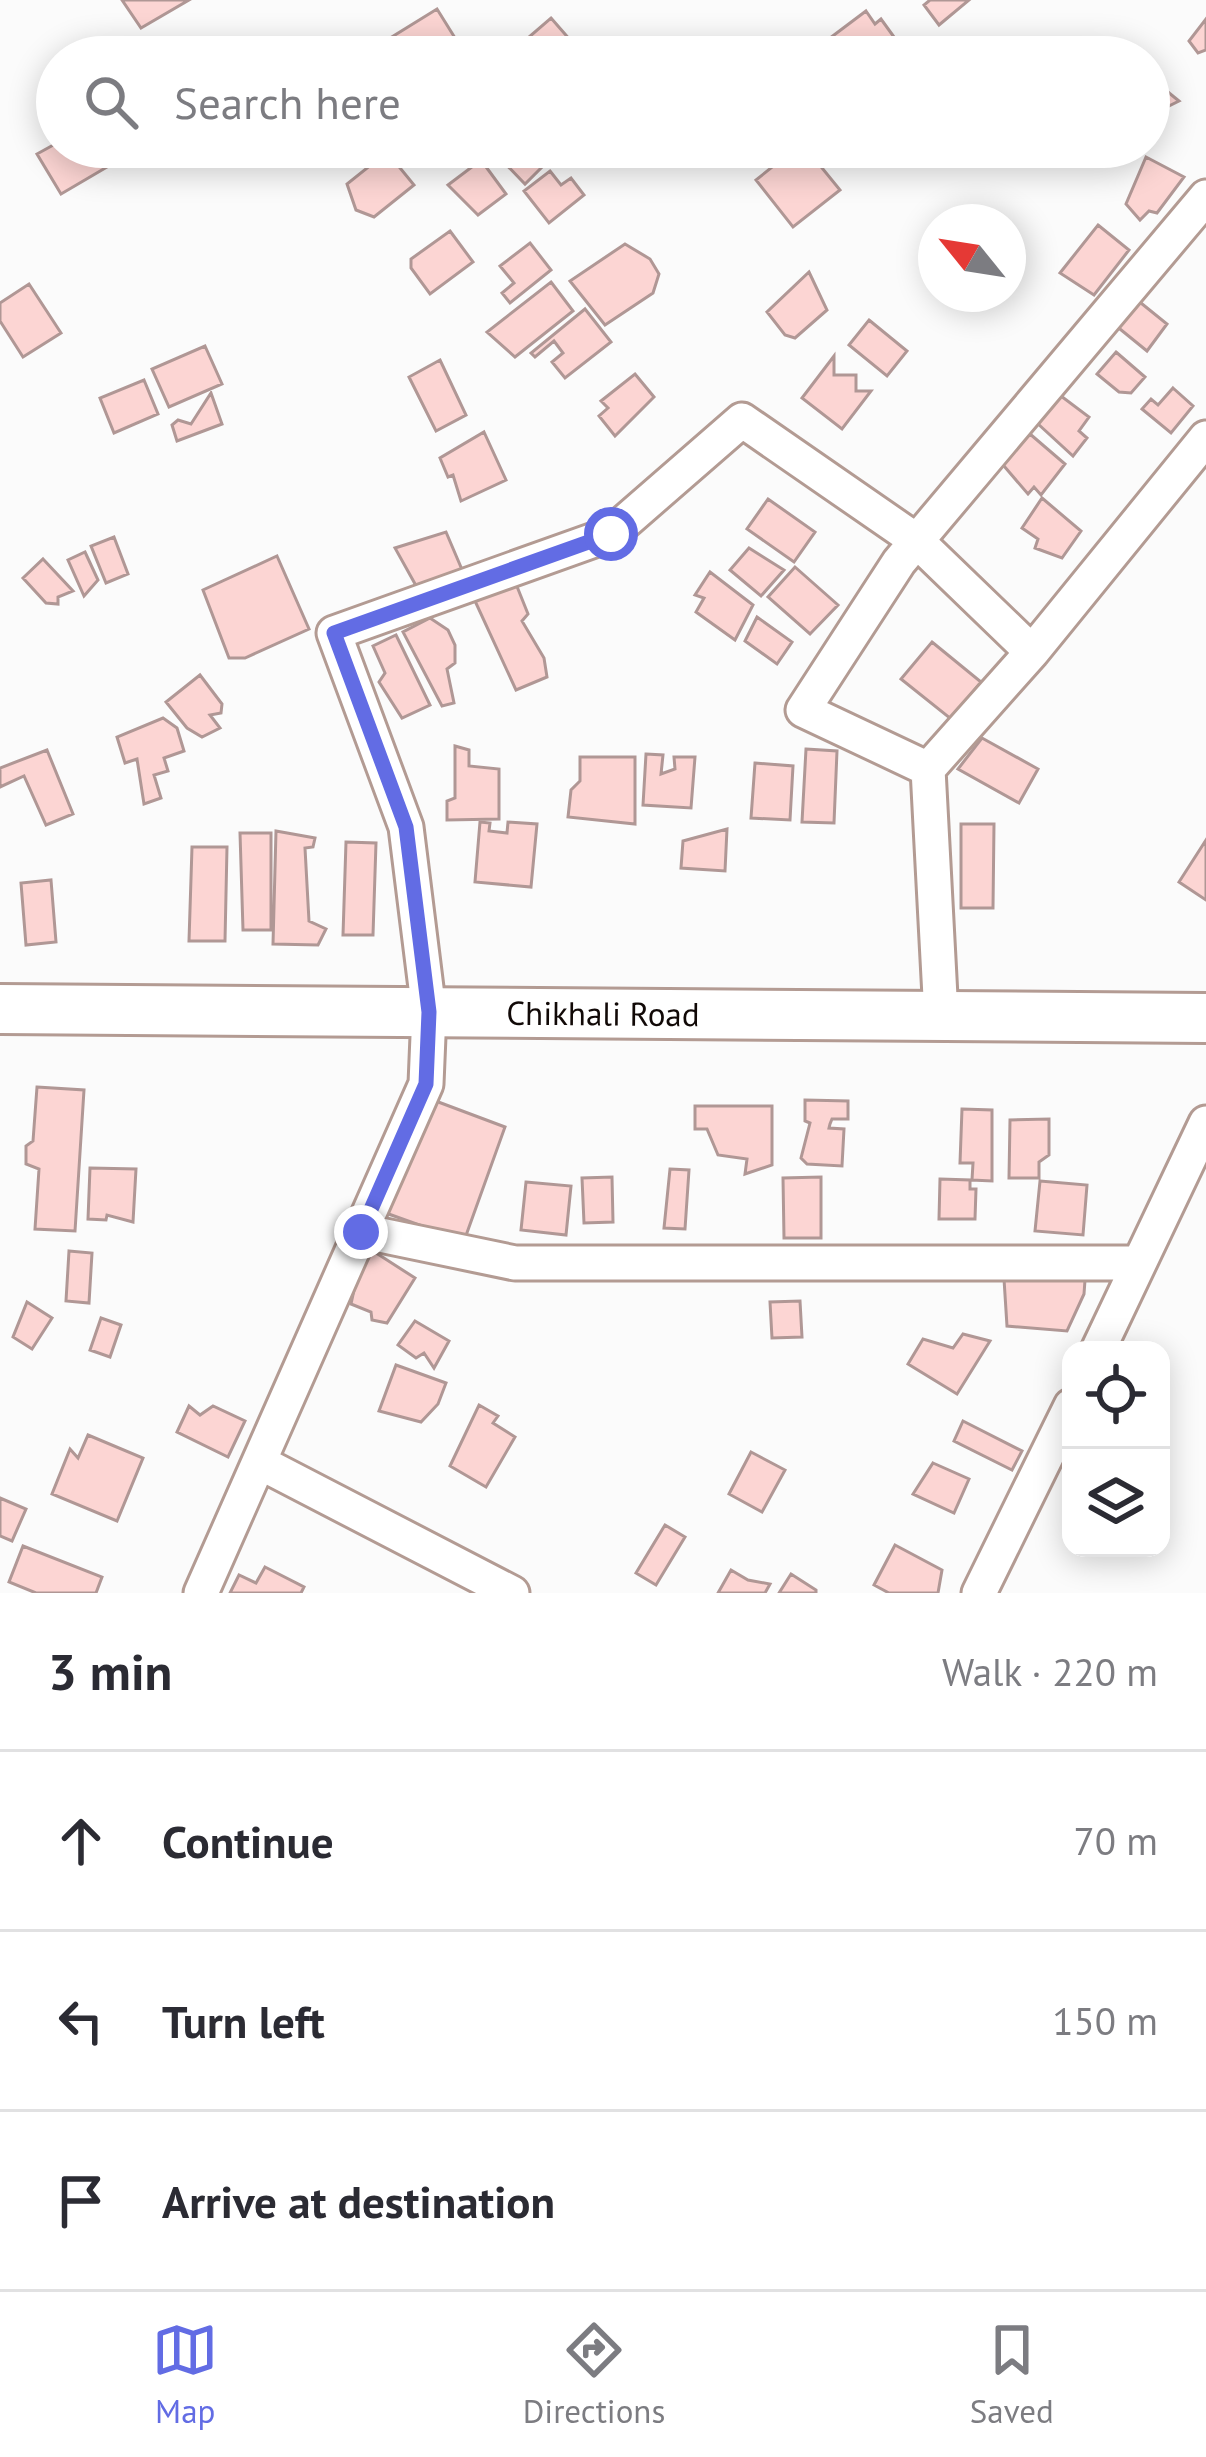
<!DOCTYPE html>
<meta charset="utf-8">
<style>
:root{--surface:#fff;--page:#f2f2f3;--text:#2b2b33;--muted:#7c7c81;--line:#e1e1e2;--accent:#626ce4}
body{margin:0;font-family:"PT Sans",sans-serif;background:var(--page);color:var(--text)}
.controls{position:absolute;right:36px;bottom:36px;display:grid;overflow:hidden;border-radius:24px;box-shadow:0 6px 30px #0003}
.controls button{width:108px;height:108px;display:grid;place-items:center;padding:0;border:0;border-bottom:3px solid var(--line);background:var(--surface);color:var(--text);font:60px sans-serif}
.compass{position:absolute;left:918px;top:204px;width:108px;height:108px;border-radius:50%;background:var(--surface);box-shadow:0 6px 30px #0003;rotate:300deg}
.stop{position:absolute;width:36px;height:36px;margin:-27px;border:9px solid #626ce4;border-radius:50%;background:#fff}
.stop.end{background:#626ce4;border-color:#fff;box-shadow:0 3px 12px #0008}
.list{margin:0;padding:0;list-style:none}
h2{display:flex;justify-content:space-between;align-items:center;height:156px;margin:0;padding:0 48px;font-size:51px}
h2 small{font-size:39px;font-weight:400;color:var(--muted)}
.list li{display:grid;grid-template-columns:78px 1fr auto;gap:36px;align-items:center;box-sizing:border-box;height:180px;padding:0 48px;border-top:3px solid var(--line)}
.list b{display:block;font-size:45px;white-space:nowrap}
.list em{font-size:39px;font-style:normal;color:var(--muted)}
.icon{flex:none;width:66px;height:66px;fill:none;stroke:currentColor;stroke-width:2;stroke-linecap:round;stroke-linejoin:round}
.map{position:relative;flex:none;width:1206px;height:1593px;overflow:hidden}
.search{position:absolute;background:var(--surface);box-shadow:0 6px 30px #0003;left:36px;right:36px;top:36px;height:132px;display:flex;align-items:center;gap:30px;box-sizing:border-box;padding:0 42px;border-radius:66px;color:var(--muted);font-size:45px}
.sheet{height:696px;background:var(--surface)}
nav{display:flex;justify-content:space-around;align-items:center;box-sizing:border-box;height:168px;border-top:3px solid var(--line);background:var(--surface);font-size:33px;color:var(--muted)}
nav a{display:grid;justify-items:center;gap:6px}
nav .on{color:var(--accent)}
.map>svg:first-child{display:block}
.building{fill:#fcd5d3;stroke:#b09795;stroke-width:3}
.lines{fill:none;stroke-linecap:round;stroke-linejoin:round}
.minor-casing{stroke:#b39b93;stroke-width:39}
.highway-casing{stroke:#b39b93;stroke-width:54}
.minor{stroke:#fff;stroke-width:33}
.highway{stroke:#fff;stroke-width:48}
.route{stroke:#626ce4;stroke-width:15}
.labels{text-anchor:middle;stroke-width:9;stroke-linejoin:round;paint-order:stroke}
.street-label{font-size:33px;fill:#110907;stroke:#fbfbfb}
</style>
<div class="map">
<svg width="1206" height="1593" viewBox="0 0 1206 1593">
<rect width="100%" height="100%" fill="#fbfbfb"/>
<path class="building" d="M122 0H189L141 28Z
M930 0H969L939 25 924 5Z
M437 9 460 46 450 52 453 57H380L374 48Z
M866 11 875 24 881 19 894 37 866 57H843L839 51 832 57 822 44Z
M551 18 585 57H517L533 43 529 37Z
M1206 19V50L1198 53 1189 41Z
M897 45 907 57H883Z
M1163 88 1179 101 1161 110V124L1149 137V90L1156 96Z
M57 143V147H141L61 194 37 154Z
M502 147H548L555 154 525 184 495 153Z
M797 147H805L840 190 793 227 756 180Z
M387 152 414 185 374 217 356 210 347 184Z
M1146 157 1184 177 1157 213 1149 211 1140 220 1126 204Z
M481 160 506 194 478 215 448 185Z
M550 171 561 185 571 178 584 195 549 223 524 191Z
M1098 225 1129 250 1094 295 1060 273Z
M450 231 473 262 430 294 411 268V259Z
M530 243 551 270 510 303 502 293 514 283 500 266Z
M625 244 650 259 659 274 653 293 605 325 570 281Z
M809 272 827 310 795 338 785 335 767 312Z
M551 282 573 311 515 357 487 332Z
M29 284 61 333 23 357 0 321V303Z
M1136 299 1167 324 1147 351 1115 325Z
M585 309 611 342 565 378 552 362 563 353 554 341 535 357 531 353Z
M869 320 907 351 887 376 849 345Z
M205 346 222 384 169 407 152 369Z
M1116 352 1145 377 1131 393 1119 392 1097 374Z
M834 356V375H856V391H871L842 429 802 398Z
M440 360 466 415 436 431 409 377Z
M635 374 654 397 615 436 599 416 608 408 601 401Z
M144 380 158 414 114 433 100 398Z
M1173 388 1193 406 1171 433 1142 409 1151 399 1158 405Z
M1053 390 1089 417 1079 431 1087 438 1073 456 1037 423Z
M211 393 222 424 177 441 172 425 178 420 191 424Z
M484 432 506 480 461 501 453 475 448 477 440 458Z
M1030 434 1065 464 1041 495 1034 487 1028 494 998 459 1013 441 1019 446Z
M1042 498 1081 531 1062 558 1035 548 1038 539 1022 528Z
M768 499 815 532 794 562 747 529Z
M446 532 463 572 419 591 395 548Z
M114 537 128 574 106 583 91 546Z
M749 548 784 570 761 596 730 570Z
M85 552 98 580 84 596 68 560Z
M277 556 309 629 245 658H229L203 590Z
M43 559 73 591 58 597V604L46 603 23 578Z
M795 567 838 605 810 634 768 597Z
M710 572 753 605 735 640 696 612 704 598 695 595Z
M516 584 528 614 522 621 544 658 547 677 516 690 475 601Z
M757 617 792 642 777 664 745 641Z
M430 618 448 630 455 645V663L447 669 454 703 442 706 403 632Z
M396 635 430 705 402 718 379 682 385 673 373 646Z
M932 642 981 682 951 719 901 679Z
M200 675 222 704 221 713 210 715 220 728 202 737 187 728 166 702Z
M163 718 177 728 184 751 164 758 168 771 154 775 161 798 144 804 137 759 125 763 117 737Z
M982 738 1038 769 1019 803 958 769Z
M455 746 469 750V766L499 769V819L447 820V801L455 798Z
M806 749 837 751 834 823 802 822Z
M47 750 73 814 46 825 24 776 0 787V768Z
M646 754 663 755 661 774 675 769 674 757H695L691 808 643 805Z
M580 757H635V824L568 817 571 790 580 781Z
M755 763 793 766 790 820 751 818Z
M480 822 490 823 489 831 507 833 508 822 537 824 531 887 475 882Z
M961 824H994L993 908H961Z
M727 829 725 871 681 868 683 841Z
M276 831 315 838 313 847 305 848 309 921 326 929 318 945 273 944Z
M240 833H271V930H243Z
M1206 840V900L1179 882Z
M346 842 376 843 373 935H343Z
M192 847H227L225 941H189Z
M51 880 56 942 26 945 21 883Z
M37 1087 84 1090 75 1231 35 1229 39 1169 26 1164V1146L33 1141Z
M425 1097 505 1127 464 1241 383 1212Z
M805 1100 848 1101V1119H832L830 1124 829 1128 844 1129 842 1166 807 1164 801 1158 810 1123 805 1121Z
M695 1106H772V1165L745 1174 747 1159 718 1155 707 1129H695Z
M962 1109 992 1110V1181L972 1180 973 1163H960Z
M1049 1119V1155L1039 1162V1178H1009L1010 1120Z
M90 1168 136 1169 133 1222 107 1215 106 1220 88 1219Z
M670 1169 689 1170 685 1229 664 1228Z
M612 1177 613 1222 584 1223 582 1178Z
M821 1177V1238H784L783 1178Z
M940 1179 970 1180V1189H976L975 1219H939Z
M1040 1181 1087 1185 1083 1235 1035 1231Z
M526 1182 571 1186 566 1235 521 1230Z
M69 1251 92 1253 89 1303 66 1301Z
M373 1251 415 1278 387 1323 372 1320 371 1312 351 1304 357 1276Z
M1004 1279 1085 1280 1084 1294 1067 1331 1007 1326Z
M800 1301 802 1337 772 1338 770 1302Z
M27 1302 52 1318 32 1349 13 1337Z
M101 1318 121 1325 110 1357 90 1350Z
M415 1321 449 1341 434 1368 424 1353 416 1358 398 1345Z
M963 1334 990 1341 957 1394 908 1364 923 1339 953 1348Z
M396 1365 446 1383 438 1404 421 1422 379 1411Z
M479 1405 498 1416 493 1423 515 1437 486 1487 450 1466Z
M189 1406 200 1415 213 1406 245 1421 228 1457 177 1432Z
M963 1421 1022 1451 1012 1470 954 1441Z
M88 1435 143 1458 117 1521 52 1494 70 1449 78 1458Z
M751 1452 785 1470 762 1512 729 1494Z
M933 1463 969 1479 954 1513 913 1494Z
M0 1498 26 1509 12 1541 0 1536Z
M665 1525 685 1537 656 1585 636 1573Z
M895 1545 942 1570 938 1593H889L874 1585Z
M23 1546 102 1577 96 1593H36L9 1582Z
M265 1567 304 1587 301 1593H230L239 1575 256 1583Z
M731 1570 748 1580 770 1584 765 1593H718Z
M791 1574 816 1590V1593H779Z"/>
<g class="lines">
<g class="minor-casing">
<path id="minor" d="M928 769 1032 652 1206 438
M941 1016 928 769 803 710 899 562 1206 197
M361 1231 515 1263H1139
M1098 1350 1206 1123
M259 1462 512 1593
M201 1593 426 1084 429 1012 406 827 334 633 611 534 742 420 917 541 1032 652
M979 1593 1071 1406"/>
</g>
<g class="highway-casing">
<g id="highway">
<path id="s1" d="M0 1009 1206 1018"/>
</g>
</g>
<use href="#minor" class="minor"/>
<use href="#highway" class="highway"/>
</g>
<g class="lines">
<path class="route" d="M361 1232 426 1084 429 1012 406 827 334 633 611 534"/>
</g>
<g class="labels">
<g class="street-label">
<text dy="12" stroke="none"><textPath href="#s1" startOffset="603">Chikhali Road</textPath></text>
</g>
</g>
</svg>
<div class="controls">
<button><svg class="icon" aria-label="locate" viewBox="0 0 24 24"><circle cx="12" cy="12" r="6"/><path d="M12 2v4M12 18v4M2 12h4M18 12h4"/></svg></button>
<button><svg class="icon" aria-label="layers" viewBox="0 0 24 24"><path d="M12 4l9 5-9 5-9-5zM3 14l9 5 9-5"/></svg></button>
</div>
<svg class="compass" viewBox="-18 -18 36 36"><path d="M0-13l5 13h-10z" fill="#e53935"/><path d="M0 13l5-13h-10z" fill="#7c7c81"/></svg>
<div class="stop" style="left:611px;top:534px"></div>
<div class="stop end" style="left:361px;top:1232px"></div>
<div class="search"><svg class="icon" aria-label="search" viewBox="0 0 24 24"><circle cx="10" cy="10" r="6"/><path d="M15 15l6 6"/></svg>Search here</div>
</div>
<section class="sheet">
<h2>3 min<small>Walk · 220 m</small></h2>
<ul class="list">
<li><svg class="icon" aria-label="ahead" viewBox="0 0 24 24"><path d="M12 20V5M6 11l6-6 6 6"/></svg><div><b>Continue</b></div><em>70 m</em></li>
<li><svg class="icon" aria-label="left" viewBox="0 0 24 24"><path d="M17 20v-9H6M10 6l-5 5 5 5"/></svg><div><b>Turn left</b></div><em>150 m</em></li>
<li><svg class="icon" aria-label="arrive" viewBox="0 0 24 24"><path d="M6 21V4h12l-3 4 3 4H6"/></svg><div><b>Arrive at destination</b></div></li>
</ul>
</section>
<nav>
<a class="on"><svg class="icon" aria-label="map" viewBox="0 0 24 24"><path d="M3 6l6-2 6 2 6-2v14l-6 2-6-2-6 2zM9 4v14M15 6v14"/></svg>Map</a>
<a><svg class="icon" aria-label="directions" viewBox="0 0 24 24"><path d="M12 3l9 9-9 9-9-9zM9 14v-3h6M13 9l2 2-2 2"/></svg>Directions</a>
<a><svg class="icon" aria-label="saved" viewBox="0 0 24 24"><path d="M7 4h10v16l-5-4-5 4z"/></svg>Saved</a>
</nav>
